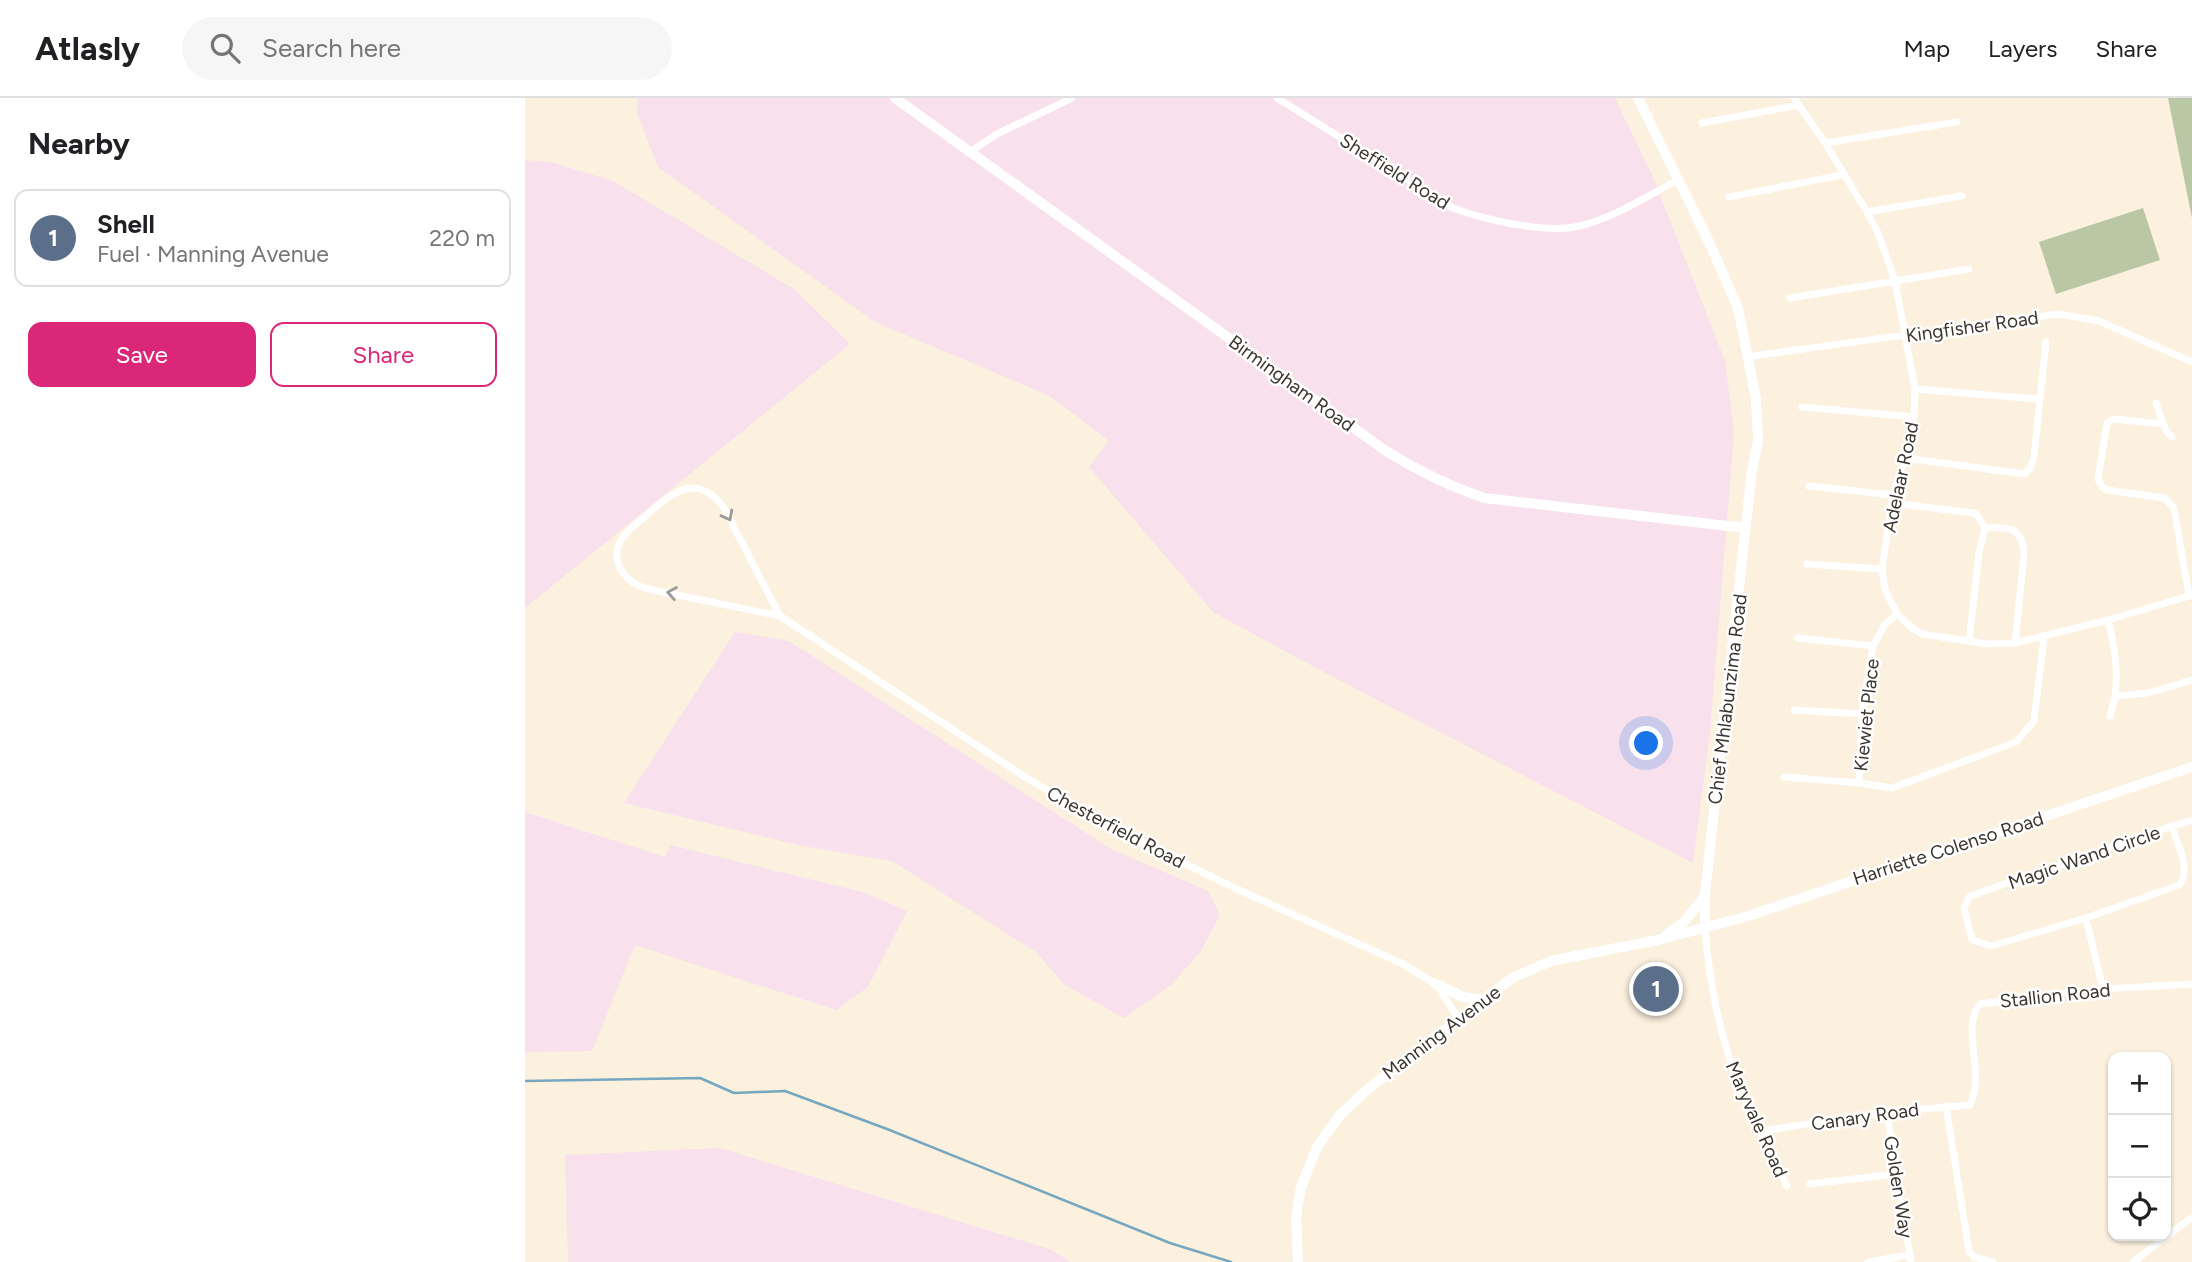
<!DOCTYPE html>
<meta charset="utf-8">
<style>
:root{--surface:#fff;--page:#f6f6f6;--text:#202124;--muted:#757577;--line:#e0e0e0;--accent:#db2777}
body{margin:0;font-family:Figtree,sans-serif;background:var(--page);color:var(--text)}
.controls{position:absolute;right:21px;bottom:21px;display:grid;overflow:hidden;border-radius:14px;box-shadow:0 2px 5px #0004}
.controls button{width:63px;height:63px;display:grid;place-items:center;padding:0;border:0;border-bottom:2px solid var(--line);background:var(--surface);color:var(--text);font:35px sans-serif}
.you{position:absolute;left:1122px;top:646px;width:24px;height:24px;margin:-18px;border:5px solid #fff;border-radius:50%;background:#1a73e8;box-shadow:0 0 0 10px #1a73e833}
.badge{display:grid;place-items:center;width:46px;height:46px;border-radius:50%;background:var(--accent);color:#fff;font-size:23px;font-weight:700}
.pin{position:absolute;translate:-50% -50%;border:4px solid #fff;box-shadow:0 2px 7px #0006}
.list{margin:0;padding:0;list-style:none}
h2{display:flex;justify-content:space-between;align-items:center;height:91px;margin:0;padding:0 28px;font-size:30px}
h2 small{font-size:23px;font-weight:400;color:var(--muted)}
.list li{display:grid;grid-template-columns:46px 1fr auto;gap:21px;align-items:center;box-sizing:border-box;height:98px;margin:0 14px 14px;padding:0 14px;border:2px solid var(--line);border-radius:14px}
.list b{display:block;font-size:26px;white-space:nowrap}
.list p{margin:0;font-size:23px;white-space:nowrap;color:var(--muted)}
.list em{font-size:23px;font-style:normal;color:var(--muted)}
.actions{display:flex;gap:14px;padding:21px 28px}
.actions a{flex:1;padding:16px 0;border:2px solid var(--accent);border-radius:14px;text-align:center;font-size:24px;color:var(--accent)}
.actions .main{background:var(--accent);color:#fff}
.icon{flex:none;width:38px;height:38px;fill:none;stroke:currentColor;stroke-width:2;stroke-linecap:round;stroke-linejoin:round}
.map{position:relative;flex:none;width:1667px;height:1164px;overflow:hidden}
header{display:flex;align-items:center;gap:42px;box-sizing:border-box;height:98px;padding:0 35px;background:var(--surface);border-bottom:2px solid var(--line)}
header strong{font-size:33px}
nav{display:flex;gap:38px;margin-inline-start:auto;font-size:24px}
.search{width:490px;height:63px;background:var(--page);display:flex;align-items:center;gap:18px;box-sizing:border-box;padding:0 24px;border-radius:38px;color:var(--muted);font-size:26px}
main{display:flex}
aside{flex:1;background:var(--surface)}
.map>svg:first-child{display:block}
.industrial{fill:#f8e0ec}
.green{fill:#b9c7a4}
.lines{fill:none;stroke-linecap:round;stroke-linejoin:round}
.stream{stroke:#75a8c0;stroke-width:2.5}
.street{stroke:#fff;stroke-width:7}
.secondary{stroke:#fff;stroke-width:10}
.oneway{stroke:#9c9a97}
.labels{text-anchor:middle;stroke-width:5;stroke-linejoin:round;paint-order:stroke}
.street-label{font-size:19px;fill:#3a362f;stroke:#fff}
</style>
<header>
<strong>Atlasly</strong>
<div class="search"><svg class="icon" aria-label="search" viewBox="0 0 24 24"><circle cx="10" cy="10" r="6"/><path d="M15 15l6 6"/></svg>Search here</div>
<nav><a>Map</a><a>Layers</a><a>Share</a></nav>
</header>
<main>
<aside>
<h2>Nearby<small></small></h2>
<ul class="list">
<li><span class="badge" style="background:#5c6f8a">1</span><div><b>Shell</b><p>Fuel · Manning Avenue</p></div><em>220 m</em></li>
</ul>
<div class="actions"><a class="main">Save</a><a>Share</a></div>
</aside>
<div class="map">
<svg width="1667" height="1164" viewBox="0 0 1667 1164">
<rect width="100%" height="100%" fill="#fcf0de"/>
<path class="industrial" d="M113 0H1090L1128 79 1200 263 1209 335 1185 634 1168 765 806 578 688 514 564 369 584 343 525 298 350 224 133 69 112 15Z
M0 62 26 64 88 83 269 191 325 246 0 510Z
M210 534 264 543 586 751 683 793 695 817 676 853 646 887 599 920 540 887 511 854 367 763 278 748 99 705Z
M0 714 140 759 145 747 341 795 382 813 343 889 311 912 110 847 67 953 0 954Z
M195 1050 524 1151 546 1164H43L40 1057Z"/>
<path class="green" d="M1643 0H1667V120Z
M1618 110 1635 162 1531 196 1514 144Z"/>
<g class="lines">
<path class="stream" d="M0 983 175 980 209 995 260 993 362 1031 645 1145 706 1164"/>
<path class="street" d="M752 0 928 110C960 122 1022 136 1055 128 1089 120 1122 98 1153 82
M1269 0 1300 45 1342 114 1353 135 1370 183 1390 291 1389 319 1380 360 1368 397 1357 471 1360 491 1372 516 1386 529 1397 536 1463 546 1490 545 1583 522 1667 497
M1177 25 1274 7
M1300 45 1432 24
M445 54 472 36 547 0
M1204 99 1318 77
M1342 114 1437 98
M1265 200 1444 171
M1221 259 1533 216 1574 223 1667 264
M1390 291 1513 301
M1631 305 1641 333 1647 339
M1277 309 1389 319
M1637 326 1589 321 1582 325 1573 381 1578 390 1582 392 1640 400 1649 410 1664 498
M1380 360 1500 376 1505 370 1509 359 1521 244
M1284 388 1368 397
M1367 405 1448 415 1452 417 1460 430C1484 429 1498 429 1499 457L1490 545
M1282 466 1357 471
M255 518 199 410C192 400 182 391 169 390 152 390 135 405 123 416 114 424 102 432 96 442 84 466 101 485 123 491L255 518 500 679 591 732 714 792 876 865 911 886 933 920
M1583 522C1591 554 1596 586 1585 618
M1273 540 1348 548
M1444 543 1454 455 1460 430
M1592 598 1623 595 1667 582
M1269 612 1337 616
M1259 679 1334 685 1367 690 1491 644 1509 623 1519 539
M1334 685 1337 616 1348 548 1359 528 1372 516
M1647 728C1652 745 1667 774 1654 787L1561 820 1466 848 1447 842 1439 810 1445 798Z
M1647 728 1667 722
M1561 820 1578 891
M1180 830C1184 883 1194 935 1213 984 1227 1020 1246 1053 1262 1088
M1421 1008 1444 1153 1449 1159 1468 1164
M1362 1014 1386 1164
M1236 1033 1362 1014 1445 1007C1461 973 1435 929 1455 906L1578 891 1667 886
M1284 1086 1372 1076
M1343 1164 1384 1157
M1608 1164 1667 1119"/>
<path class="secondary" d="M370 0 861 353C893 373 924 388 959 400L1221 430
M1113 0 1184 144 1213 210 1231 301 1233 343 1227 372 1188 722 1180 797V830
M1141 837 1160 823 1180 797
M911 886 938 899 958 902
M773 1164 771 1119 776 1089 792 1049 804 1032 815 1017 843 991 987 880 1026 863 1133 842 1220 819 1667 669"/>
</g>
<defs><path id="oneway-chevron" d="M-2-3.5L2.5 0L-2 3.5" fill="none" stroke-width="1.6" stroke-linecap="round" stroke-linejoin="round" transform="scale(1.75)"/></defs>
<g class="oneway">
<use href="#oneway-chevron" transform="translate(203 418) rotate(62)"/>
<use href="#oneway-chevron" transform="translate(147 495) rotate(-170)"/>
</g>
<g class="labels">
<g class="street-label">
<text transform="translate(870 73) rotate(32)" y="7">Sheffield Road</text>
<text transform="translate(1447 228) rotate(-8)" y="7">Kingfisher Road</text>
<text transform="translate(767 285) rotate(36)" y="7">Birmingham Road</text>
<text transform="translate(1375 379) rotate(-78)" y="7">Adelaar Road</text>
<text transform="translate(1202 601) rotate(-83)" y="7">Chief Mhlabunzima Road</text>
<text transform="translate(1341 617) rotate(-84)" y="7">Kiewiet Place</text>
<text transform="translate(591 729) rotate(28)" y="7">Chesterfield Road</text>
<text transform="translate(1423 750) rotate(-18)" y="7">Harriette Colenso Road</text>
<text transform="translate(1559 759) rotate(-19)" y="7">Magic Wand Circle</text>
<text transform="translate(1530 897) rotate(-6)" y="7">Stallion Road</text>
<text transform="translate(916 934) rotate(-37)" y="7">Manning Avenue</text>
<text transform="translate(1340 1018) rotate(-8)" y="7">Canary Road</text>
<text transform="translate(1232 1021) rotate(66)" y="7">Maryvale Road</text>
<text transform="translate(1374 1089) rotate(81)" y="7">Golden Way</text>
</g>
</g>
</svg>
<div class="controls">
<button>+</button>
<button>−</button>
<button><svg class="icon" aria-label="locate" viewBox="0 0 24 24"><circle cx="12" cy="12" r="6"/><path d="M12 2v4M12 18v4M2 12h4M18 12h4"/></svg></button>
</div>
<div class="you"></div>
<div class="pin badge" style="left:1131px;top:891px;background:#5c6f8a">1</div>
</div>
</main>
